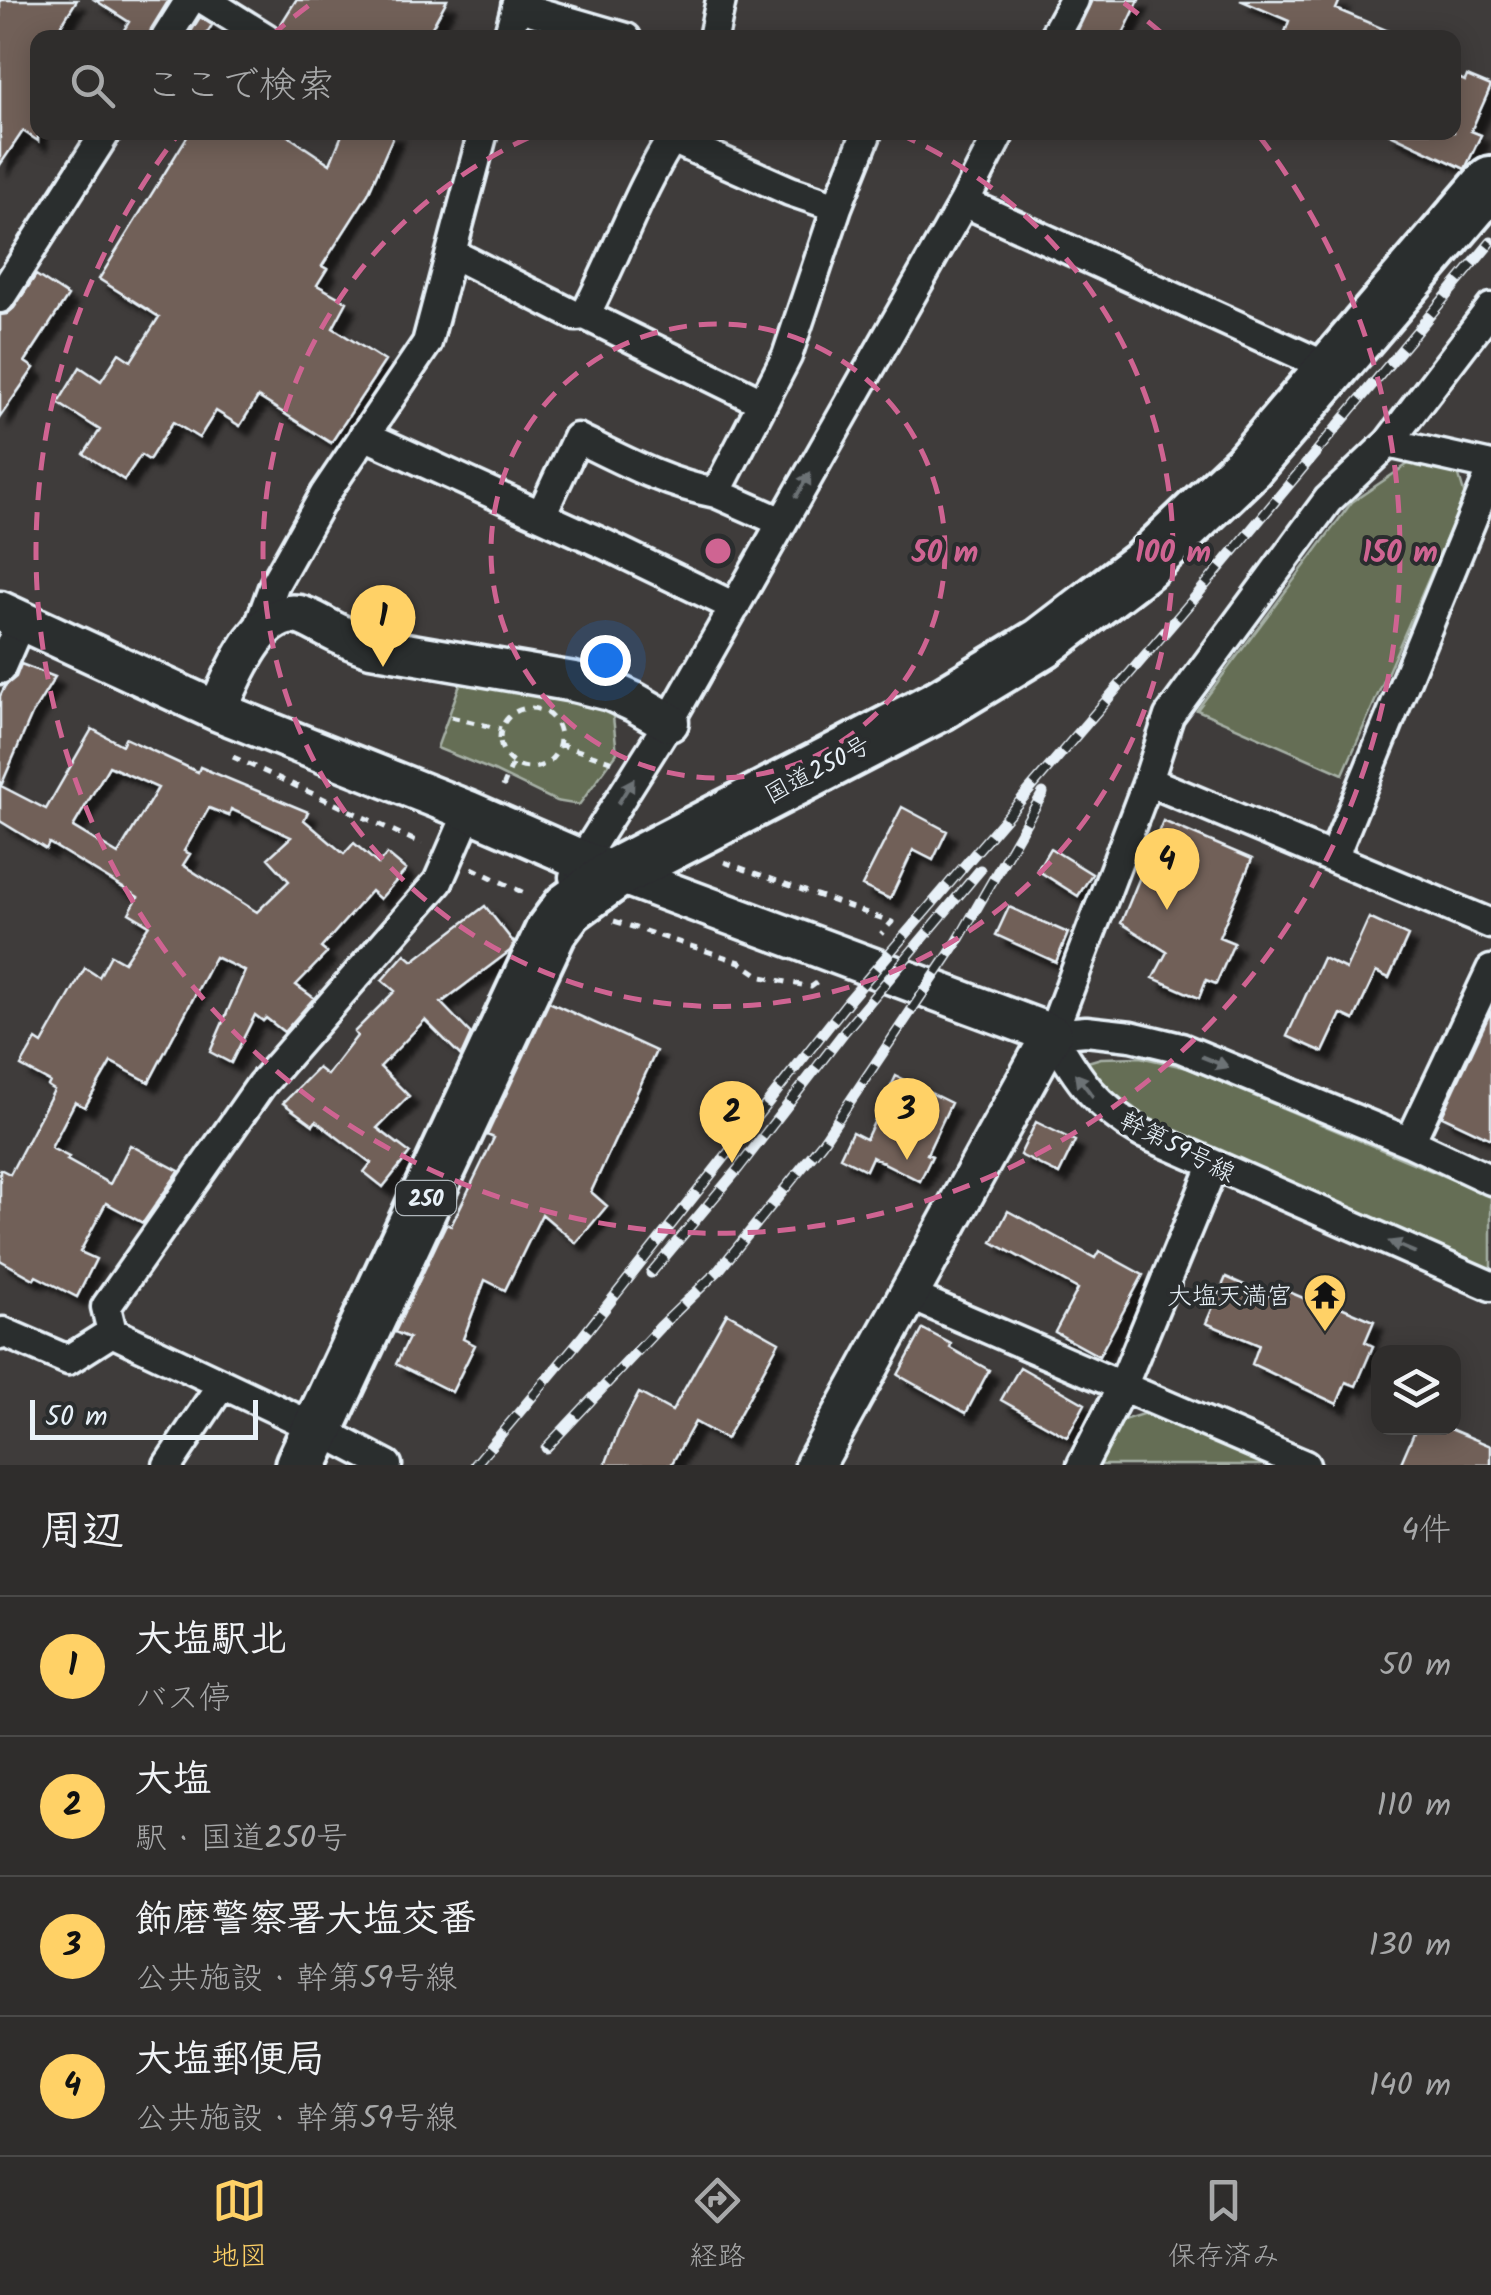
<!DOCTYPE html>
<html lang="ja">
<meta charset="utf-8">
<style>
:root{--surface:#2f2d2c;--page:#3b3938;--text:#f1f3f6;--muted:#a7a8a9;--line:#4a4948;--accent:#ffd166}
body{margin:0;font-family:Kalam,"Klee One",sans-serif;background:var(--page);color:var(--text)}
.controls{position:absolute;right:30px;bottom:30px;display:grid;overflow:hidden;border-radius:20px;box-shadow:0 5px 25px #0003}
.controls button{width:90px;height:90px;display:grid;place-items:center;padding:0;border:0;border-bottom:2px solid var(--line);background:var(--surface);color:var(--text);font:50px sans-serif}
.scale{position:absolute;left:30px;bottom:25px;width:228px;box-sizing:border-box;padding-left:10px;border:5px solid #e8f1f8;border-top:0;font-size:28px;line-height:35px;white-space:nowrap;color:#e8f1f8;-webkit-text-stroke:8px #2a2d2e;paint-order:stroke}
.you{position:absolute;left:605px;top:660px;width:35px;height:35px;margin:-25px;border:8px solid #fff;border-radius:50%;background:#1a73e8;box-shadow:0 0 0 15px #1a73e833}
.badge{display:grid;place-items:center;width:65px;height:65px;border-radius:50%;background:var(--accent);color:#111;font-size:32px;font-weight:700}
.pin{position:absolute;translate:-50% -82px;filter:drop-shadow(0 2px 5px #0008)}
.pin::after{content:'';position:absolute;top:52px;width:35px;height:30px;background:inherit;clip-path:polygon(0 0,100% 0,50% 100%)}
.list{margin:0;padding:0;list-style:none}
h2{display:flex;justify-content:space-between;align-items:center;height:130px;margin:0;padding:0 40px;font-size:42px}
h2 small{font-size:32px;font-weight:400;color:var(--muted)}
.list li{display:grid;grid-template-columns:65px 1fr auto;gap:30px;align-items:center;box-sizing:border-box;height:140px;padding:0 40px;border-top:2px solid var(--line)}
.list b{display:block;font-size:38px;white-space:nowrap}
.list p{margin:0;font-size:32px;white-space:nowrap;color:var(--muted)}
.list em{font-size:32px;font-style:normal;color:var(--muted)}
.icon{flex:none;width:55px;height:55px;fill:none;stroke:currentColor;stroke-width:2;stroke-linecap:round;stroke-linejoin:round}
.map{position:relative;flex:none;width:1491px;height:1465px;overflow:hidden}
.search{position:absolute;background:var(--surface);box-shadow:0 5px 25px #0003;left:30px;right:30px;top:30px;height:110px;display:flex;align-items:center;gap:25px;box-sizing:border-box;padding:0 35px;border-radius:20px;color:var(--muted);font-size:38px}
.sheet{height:690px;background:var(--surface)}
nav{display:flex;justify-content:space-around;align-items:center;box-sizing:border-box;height:140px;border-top:2px solid var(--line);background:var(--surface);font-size:28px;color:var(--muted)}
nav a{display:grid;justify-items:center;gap:5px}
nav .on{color:var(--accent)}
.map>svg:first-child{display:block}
.green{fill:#656e54;stroke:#a6b0a6;stroke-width:2.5}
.building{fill:#716059;stroke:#e8f1f8;stroke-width:2.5;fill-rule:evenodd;filter:url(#shadow)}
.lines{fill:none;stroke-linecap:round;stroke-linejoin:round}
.street-casing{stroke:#e8f1f8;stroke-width:35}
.secondary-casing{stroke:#e8f1f8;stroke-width:45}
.highway-casing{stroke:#e8f1f8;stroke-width:58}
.path{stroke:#e8f1f8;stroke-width:5;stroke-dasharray:8 8;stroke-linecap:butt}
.street{stroke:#2a2d2e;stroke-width:28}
.secondary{stroke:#2a2d2e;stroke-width:38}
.highway{stroke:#2a2d2e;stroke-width:50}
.rail-casing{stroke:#e8f1f8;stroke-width:11}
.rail{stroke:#2a2d2e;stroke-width:8;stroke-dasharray:22;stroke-linecap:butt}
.oneway{fill:#6c7275}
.ring{fill:none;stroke:#cf6492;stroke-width:5;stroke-dasharray:18 12}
.labels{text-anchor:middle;stroke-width:8;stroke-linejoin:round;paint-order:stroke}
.shield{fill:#2a2d2e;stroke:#afb6bb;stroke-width:2.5}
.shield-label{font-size:22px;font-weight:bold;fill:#e8f1f8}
.street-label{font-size:25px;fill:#e8f1f8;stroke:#2a2d2e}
.poi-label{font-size:25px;fill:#e8f1f8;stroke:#2a2d2e;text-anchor:end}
.centre{fill:#cf6492;stroke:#2a2d2e;stroke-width:5}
.ring-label{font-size:30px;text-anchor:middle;font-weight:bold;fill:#cf6492;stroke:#2a2d2e;stroke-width:8;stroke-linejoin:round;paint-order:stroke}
</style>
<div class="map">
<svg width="1491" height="1465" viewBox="0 0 1491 1465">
<defs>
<filter id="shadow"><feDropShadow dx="9" dy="9" stdDeviation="2.5" flood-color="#0009"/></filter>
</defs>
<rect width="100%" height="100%" fill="#3f3c3b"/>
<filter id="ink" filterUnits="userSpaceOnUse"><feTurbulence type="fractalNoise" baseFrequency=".01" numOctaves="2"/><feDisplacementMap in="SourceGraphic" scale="20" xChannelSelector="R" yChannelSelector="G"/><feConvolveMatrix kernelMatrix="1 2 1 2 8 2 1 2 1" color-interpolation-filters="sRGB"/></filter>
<g filter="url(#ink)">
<path class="green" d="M1414 460 1458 473 1465 496 1343 774 1197 710 1352 502Z
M462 679 612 708 617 753 579 805 556 801 494 771 437 748Z
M1140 1057 1188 1068 1491 1196V1270L1166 1130C1136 1110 1107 1091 1084 1063L1101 1058Z
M1149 1412 1273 1465H1100L1123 1420Z"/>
<path class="building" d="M0 0H77L53 38H38V141L23 131 0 165Z
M95 0H169L151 29 149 38H119L129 22Z
M296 0H447L426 38H290L282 33 279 27Z
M1092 0H1139L1121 38H1074Z
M1240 0H1340L1336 9 1405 38H1283L1289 21Z
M200 17 212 25 204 38H187Z
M1454 76 1465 81 1467 76 1491 86 1471 131 1481 135 1465 169 1386 132H1454Z
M190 132H282L330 164 343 132H395L368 194 322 266 327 269 317 285 347 302 333 328 385 361 331 443 258 397 240 426 216 411 199 438 173 422 149 460 141 455 124 480 84 454 100 430 58 403 80 367 101 381 119 353 131 361 159 317 99 279Z
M36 275 68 296 25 362 34 368 0 417V315L7 314 14 308Z
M21 664 55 677 32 714 1 786 46 809 92 729 122 745 125 738 198 772 200 767 308 812 304 820 344 854 354 843 378 864 387 854 406 870 380 899 371 891 321 948 327 953 296 985 314 998 284 1032 266 1018 263 1021 255 1015 231 1063 210 1052 245 971 215 957 149 1082 111 1062 85 1107 75 1102 51 1148 69 1157 67 1160 110 1184 130 1145 179 1171 143 1223 106 1203 80 1252 96 1259 77 1297 36 1276 34 1279 0 1260V1169L10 1174 54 1090 48 1086 50 1082 21 1066 36 1040 42 1044 85 968 99 977 111 955 124 962 149 925 129 913 138 897 49 843 46 849 0 821V696L5 686 16 677ZM109 766 158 788 118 854 73 827ZM209 808 229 816 231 809 291 837 268 858 289 881 257 912 183 865 190 854 184 851Z
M902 807 947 831 933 860 913 850 890 899 862 886Z
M1163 821 1252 859 1219 937 1234 943 1216 984 1206 980 1199 998 1153 978 1167 952 1121 923Z
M1050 848 1092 874 1078 896 1037 870Z
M485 906 514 943 510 951 441 1003 471 1034 461 1056 425 1020 380 1067 409 1096 377 1128 410 1153 383 1187 364 1172 371 1163 316 1121 313 1125 283 1103 318 1068 327 1075 357 1036 354 1032 395 991 382 980 405 954 413 961Z
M1009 907 1068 933 1056 962 996 935Z
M1369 918 1408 936 1389 978 1376 972 1354 1020 1341 1014 1323 1052 1287 1036 1323 958 1346 969Z
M549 1002 656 1051 591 1192 607 1206 576 1243 542 1214 505 1290 485 1280 463 1339 475 1345 452 1392 396 1364 409 1338 395 1332 446 1224 451 1226 494 1138 487 1135Z
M1491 1011V1139L1442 1116Z
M896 1076 951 1103 927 1154 932 1156 920 1181 872 1157 866 1170 840 1157 852 1132 866 1139Z
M1036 1122 1075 1141 1059 1174 1020 1155Z
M1008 1211 1095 1258 1099 1251 1143 1275 1099 1356 1055 1332 1078 1289 992 1242Z
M1226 1277 1278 1300 1282 1289 1327 1308 1329 1302 1374 1321 1365 1342 1373 1346 1356 1386 1346 1382 1337 1404 1252 1364 1259 1345 1206 1323Z
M727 1313 779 1342 726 1439 695 1422 671 1465H605L618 1432 639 1393 672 1411Z
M923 1329 951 1344 950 1348 989 1370 966 1413 898 1375Z
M1020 1367 1085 1404 1067 1437 1001 1400Z
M1416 1428H1448L1491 1446V1465H1400Z"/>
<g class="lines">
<g class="street-casing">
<path id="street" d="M205 0 266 38
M516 6 626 38
M166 38 190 0
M508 38 518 0
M713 38 721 0
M1053 38 1074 0
M672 139 790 191 837 207
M964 202 1330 368
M451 253 576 316 585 315 762 402
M0 298 106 132
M585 315C617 255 638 190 676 132
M364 435 606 545 735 607
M1388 443 1491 308
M541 515 577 438C622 460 666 484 716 493
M782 522 716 493 787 356 837 207 867 132
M256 635 274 585 325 494 427 343 483 132
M0 669 21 621
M1148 781 1491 924
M1333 858 1491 472
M574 877 582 860 669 722 964 202 1000 132
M1052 1034 1148 781 1169 716 1328 500 1388 443 1491 466
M1052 1034C1078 1080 1096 1106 1142 1133L1491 1286
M1052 1034 1086 1031 1131 1036 1181 1048 1410 1142 1491 1180
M1410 1142 1491 970
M907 1294 1305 1465
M112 1332 318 1429 387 1465
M0 1335 3 1332 68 1360 112 1332 106 1307 261 1085 438 882 469 811
M168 1465 222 1384
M1082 1465 1122 1387 1213 1166"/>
</g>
<g class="secondary-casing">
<path id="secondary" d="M0 611 217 711 469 811 582 860 1052 1034 815 1465
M217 711C231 682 257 608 299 615 308 617 319 624 327 628 342 636 356 642 371 647L574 682 610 691 634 702 669 722"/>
</g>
<g class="highway-casing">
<path id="highway" d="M301 1465 551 931 568 908 616 873 940 705 1042 643 1144 565 1248 466 1491 182"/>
</g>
<path class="path" d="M500 738a30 30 0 1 1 60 0a30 30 0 1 1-60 0Z
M451 717 501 729
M559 744 613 762
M233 757 422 844
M503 787 513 763
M724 862 892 922 881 934
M472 868 524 893
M614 921 740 962 762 977 811 987 819 981"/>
<use href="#street" class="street"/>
<use href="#secondary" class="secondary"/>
<use href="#highway" class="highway"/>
<g class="rail-casing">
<path id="rail" d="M651 1273 738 1169 845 1031 980 870
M546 1448 660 1327 719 1270 822 1143 956 944 1043 793
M475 1465 583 1336 850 999 1197 595 1491 242"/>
</g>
<use href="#rail" class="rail"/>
</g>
<defs><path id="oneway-solid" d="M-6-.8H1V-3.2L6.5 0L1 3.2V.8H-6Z" transform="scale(2.5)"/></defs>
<g class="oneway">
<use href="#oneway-solid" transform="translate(803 485) rotate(-60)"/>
<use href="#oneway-solid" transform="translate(626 791) rotate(-58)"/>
<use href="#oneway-solid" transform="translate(1215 1062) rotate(22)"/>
<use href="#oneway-solid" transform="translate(1084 1085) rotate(-128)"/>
<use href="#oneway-solid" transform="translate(1402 1247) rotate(-157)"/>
</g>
</g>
<g class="ring">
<circle cx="718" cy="551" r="227"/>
<path d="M899 134A455 455 0 1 1 537 134"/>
<path d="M271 36A682 682 0 0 1 312 3M1124 3A682 682 0 0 1 1165 36M1259 136A682 682 0 1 1 177 136"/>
</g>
<defs>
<g id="temple-pin" transform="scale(2.25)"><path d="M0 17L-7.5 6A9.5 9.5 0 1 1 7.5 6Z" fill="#ffd166" stroke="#2a2d2e"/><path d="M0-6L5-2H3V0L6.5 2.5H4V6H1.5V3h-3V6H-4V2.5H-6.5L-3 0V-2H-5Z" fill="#111"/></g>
</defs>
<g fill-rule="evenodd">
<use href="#temple-pin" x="1325" y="1295"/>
</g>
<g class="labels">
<rect class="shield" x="396" y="1181" width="60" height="34" rx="8"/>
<g class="shield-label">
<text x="426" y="1206">250</text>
</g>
<g class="street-label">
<text transform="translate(817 769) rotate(-28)" y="9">国道250号</text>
<text transform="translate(1178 1146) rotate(27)" y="9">幹第59号線</text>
</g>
<g class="poi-label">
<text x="1292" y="1304">大塩天満宮</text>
</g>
</g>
<circle cx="718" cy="551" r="15" class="centre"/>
<g class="ring-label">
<text x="945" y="562">50 m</text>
<text x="1173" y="562">100 m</text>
<text x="1400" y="562">150 m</text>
</g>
</svg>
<div class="controls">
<button><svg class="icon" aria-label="layers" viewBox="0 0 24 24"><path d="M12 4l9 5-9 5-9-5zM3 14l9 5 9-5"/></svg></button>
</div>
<div class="scale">50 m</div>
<div class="you"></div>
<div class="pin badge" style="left:383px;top:667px">1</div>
<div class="pin badge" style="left:732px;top:1163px">2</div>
<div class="pin badge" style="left:907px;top:1160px">3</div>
<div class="pin badge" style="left:1167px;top:910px">4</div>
<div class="search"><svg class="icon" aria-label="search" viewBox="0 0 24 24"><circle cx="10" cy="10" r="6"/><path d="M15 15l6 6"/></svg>ここで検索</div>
</div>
<section class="sheet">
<h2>周辺<small>4件</small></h2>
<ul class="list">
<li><span class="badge">1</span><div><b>大塩駅北</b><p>バス停</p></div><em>50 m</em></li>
<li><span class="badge">2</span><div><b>大塩</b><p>駅 · 国道250号</p></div><em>110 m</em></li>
<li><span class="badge">3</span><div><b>飾磨警察署大塩交番</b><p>公共施設 · 幹第59号線</p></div><em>130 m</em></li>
<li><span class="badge">4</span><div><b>大塩郵便局</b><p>公共施設 · 幹第59号線</p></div><em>140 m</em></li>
</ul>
</section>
<nav>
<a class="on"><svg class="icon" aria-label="map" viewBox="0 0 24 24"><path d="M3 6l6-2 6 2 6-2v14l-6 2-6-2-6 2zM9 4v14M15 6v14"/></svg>地図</a>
<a><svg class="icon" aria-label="directions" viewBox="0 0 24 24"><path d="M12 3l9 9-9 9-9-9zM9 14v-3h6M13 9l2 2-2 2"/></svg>経路</a>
<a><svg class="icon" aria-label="saved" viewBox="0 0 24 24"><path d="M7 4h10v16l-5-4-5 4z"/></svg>保存済み</a>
</nav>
